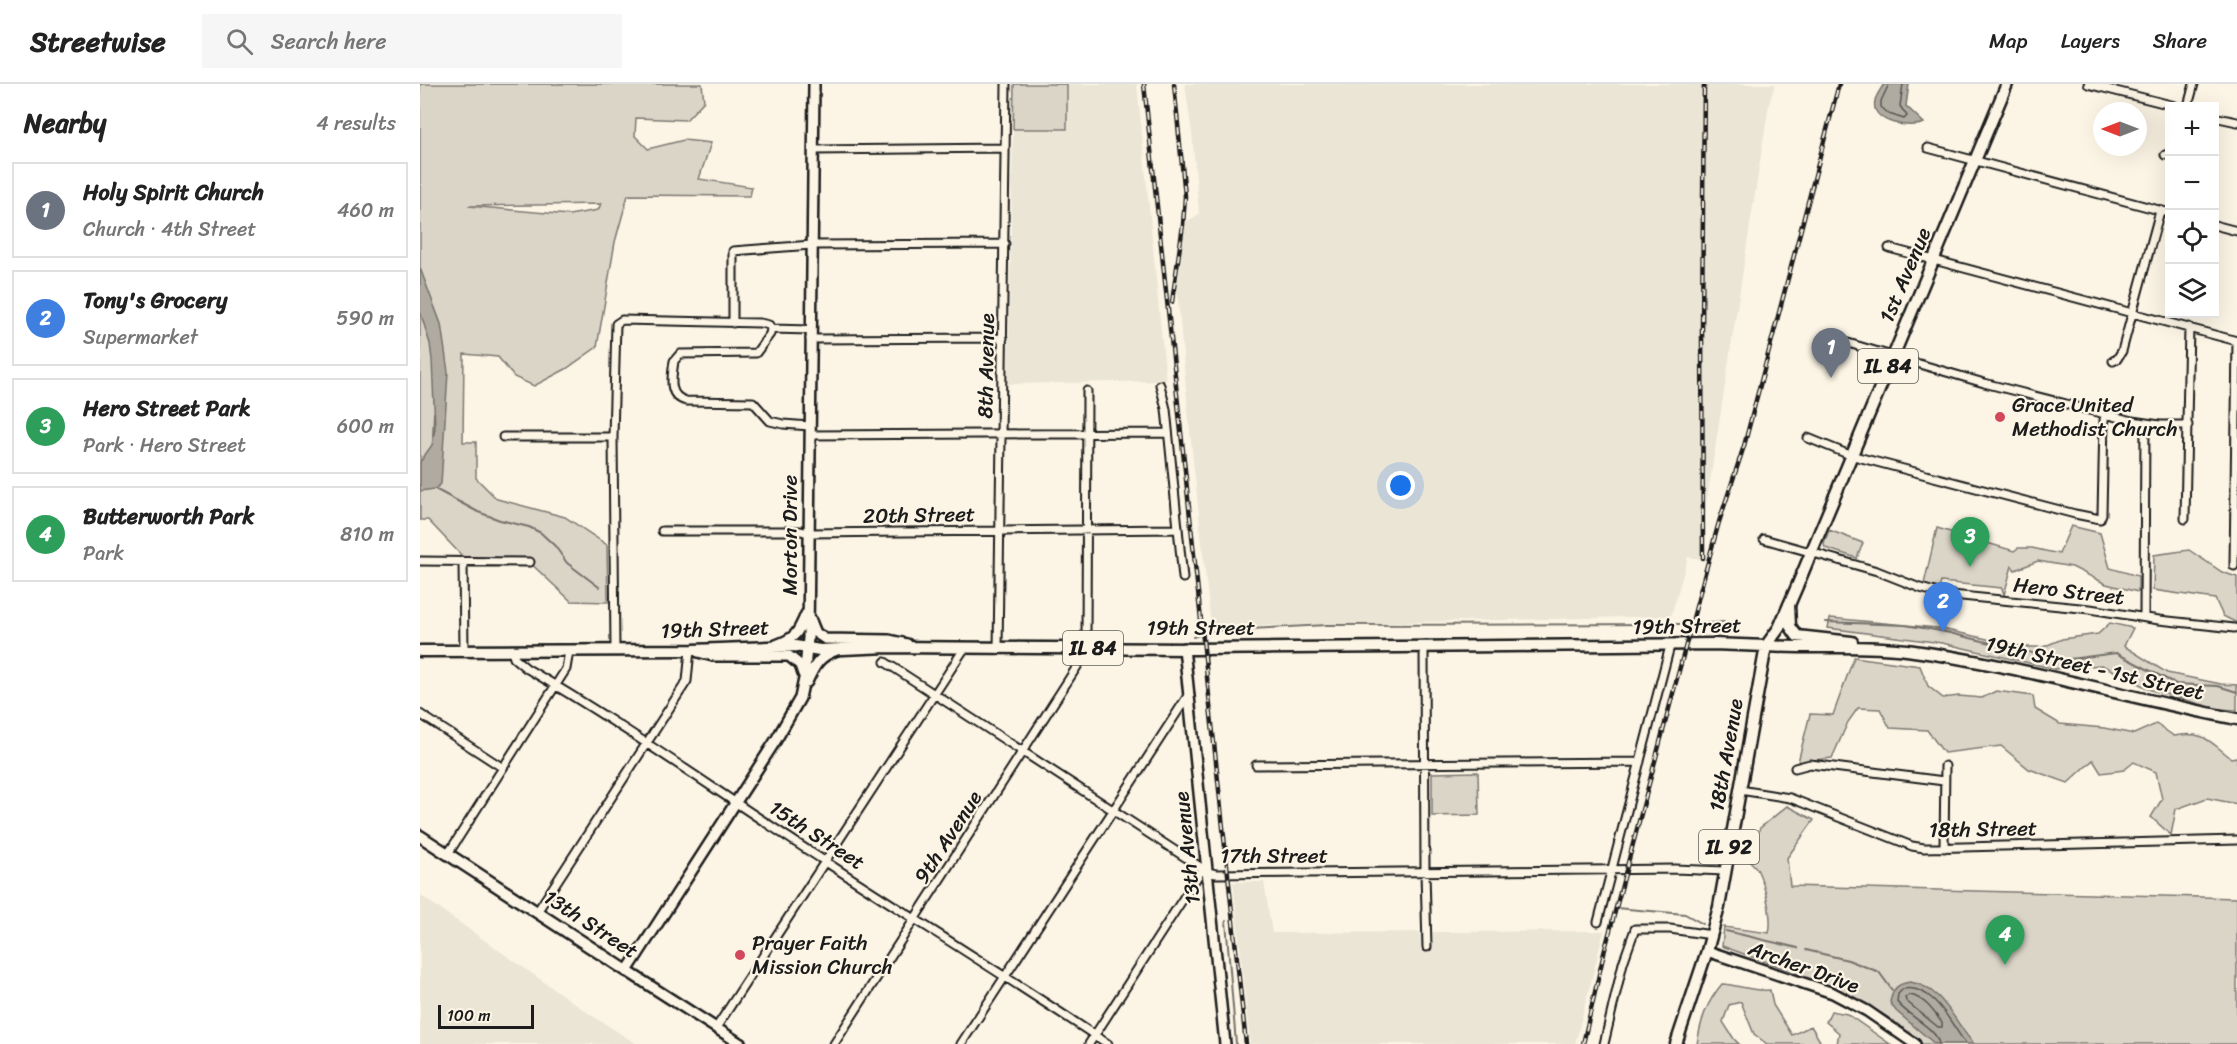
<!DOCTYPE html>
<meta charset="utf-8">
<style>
:root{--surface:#fff;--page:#f6f6f6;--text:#222;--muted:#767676;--line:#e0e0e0;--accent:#0b8043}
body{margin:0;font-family:Sriracha,sans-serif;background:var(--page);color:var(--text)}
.controls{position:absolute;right:18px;top:18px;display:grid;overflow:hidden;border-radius:0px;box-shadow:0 6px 24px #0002}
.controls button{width:54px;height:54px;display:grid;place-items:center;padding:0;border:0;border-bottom:2px solid var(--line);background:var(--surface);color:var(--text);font:30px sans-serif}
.compass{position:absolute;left:1673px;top:18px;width:54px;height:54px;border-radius:50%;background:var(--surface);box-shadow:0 6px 24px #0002;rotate:270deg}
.scale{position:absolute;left:18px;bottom:15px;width:96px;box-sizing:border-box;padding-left:6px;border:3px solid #1c1c1c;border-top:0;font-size:16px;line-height:21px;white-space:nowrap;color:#1c1c1c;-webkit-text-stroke:4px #fcf5e5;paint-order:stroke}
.you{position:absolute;left:981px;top:402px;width:21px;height:21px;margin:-15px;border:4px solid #fff;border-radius:50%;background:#1a73e8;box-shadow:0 0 0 9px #1a73e833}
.badge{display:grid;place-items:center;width:39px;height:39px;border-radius:50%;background:var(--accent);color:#fff;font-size:20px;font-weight:700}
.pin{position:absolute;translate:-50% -50px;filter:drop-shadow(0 2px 3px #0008)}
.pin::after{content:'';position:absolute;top:32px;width:21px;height:18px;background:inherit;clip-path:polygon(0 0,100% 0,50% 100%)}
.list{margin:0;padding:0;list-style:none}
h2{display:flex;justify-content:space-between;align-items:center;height:78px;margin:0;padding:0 24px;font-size:26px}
h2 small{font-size:20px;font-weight:400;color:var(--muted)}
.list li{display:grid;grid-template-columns:39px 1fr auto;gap:18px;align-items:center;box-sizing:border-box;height:96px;margin:0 12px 12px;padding:0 12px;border:2px solid var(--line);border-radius:0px}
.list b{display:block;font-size:22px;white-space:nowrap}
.list p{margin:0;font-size:20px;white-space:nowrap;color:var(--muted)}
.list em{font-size:20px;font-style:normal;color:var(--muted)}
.icon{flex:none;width:33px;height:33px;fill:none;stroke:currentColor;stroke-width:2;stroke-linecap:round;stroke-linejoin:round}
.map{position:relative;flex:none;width:1817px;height:960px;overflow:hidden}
header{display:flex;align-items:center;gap:36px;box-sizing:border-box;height:84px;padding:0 30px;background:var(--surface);border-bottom:2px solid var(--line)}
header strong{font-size:28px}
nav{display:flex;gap:33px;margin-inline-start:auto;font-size:21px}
.search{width:420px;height:54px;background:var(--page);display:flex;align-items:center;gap:15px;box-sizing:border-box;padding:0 21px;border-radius:0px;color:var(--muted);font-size:22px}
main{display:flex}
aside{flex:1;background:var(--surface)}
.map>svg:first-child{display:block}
.built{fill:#ebe5d6}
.green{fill:#dbd5c8;stroke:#7c7872;stroke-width:1.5;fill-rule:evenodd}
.water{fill:#b0aba1;stroke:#75726c;stroke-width:1.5}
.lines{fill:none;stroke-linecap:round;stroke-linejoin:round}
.shore{stroke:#575551;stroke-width:1.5}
.stream{stroke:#75726c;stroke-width:2}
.minor-casing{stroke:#1c1c1c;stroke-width:11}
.tertiary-casing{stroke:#1c1c1c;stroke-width:14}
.secondary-casing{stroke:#1c1c1c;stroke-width:15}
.primary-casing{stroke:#1c1c1c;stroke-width:15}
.minor{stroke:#fcf5e5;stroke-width:7}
.tertiary{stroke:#fcf5e5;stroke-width:9}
.secondary{stroke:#fcf5e5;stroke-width:10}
.primary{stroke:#fcf5e5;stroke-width:10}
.rail-casing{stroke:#1c1c1c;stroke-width:4.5}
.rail{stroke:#fcf5e5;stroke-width:2;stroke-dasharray:7;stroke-linecap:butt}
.poi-dot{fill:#d1495b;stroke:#fcf5e5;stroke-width:2}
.labels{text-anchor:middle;stroke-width:4.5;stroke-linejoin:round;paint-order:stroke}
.shield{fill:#fcf5e5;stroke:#5f5d58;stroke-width:1.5}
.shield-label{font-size:20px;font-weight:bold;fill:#1c1c1c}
.street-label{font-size:21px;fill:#1c1c1c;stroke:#fcf5e5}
.poi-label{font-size:21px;fill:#1c1c1c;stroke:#fcf5e5;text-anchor:start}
</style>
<header>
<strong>Streetwise</strong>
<div class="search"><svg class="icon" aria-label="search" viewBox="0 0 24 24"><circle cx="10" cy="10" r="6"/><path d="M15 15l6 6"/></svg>Search here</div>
<nav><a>Map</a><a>Layers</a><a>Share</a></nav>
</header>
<main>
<aside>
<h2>Nearby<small>4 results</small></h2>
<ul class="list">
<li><span class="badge" style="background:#6b7280">1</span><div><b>Holy Spirit Church</b><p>Church · 4th Street</p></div><em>460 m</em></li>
<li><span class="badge" style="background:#3f7fe0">2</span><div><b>Tony's Grocery</b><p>Supermarket</p></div><em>590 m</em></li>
<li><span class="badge" style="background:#2e9e5b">3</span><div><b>Hero Street Park</b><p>Park · Hero Street</p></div><em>600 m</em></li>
<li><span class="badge" style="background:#2e9e5b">4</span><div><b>Butterworth Park</b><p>Park</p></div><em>810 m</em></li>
</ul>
</aside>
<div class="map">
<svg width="1817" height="960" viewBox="0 0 1817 960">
<rect width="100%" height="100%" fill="#fcf5e5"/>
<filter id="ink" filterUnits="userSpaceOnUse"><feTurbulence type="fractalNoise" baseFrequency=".0167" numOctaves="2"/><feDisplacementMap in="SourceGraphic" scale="12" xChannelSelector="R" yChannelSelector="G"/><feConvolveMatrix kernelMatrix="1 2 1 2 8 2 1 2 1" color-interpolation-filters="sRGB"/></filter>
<g filter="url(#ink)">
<path class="built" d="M647 0H717L746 297 588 300 593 45H647Z
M765 0H1355L1349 20 1287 416 1281 475 1268 473 1251 532 791 543 769 338 757 205 766 138 779 130 772 49Z
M813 798H844L852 849 1184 847 1155 960H830Z
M0 811 171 931 217 960H0Z"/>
<path class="green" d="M0 0H282L284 17 266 36 216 34 215 52 228 65 264 56 291 59 279 95 332 103 330 112 208 111 195 158 177 263 146 285 114 302 94 293 78 273 44 270 43 358H56V394L77 415 145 433 187 461 188 518 151 517 107 476 45 475 8 436H0ZM181 120 178 126 149 131 48 122Z
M594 0H647V45H593Z
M1651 442 1680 449 1690 484 1718 492V508L1686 500 1652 483 1618 477 1595 486 1592 482 1584 511 1582 504 1521 498 1519 505 1504 500 1517 444 1594 467 1598 464H1612L1639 470Z
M1409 446 1443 459 1437 474 1405 464 1404 460Z
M1769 466 1802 488 1817 493V539L1803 532 1795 515 1733 506 1734 471Z
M1410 534 1518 544 1603 563H1623L1642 555 1678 550 1690 539 1713 544 1704 562 1747 589 1801 600 1817 601V626L1797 625 1731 606 1682 581 1635 585 1522 559 1408 544Z
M1434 573 1500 582 1508 602 1523 614 1539 612 1562 614 1576 607 1613 612 1615 625 1640 640 1684 644 1714 650 1736 640 1754 652C1783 646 1789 657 1811 674L1817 673V720L1787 714 1756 725 1751 751 1731 733 1742 715 1736 688 1714 678 1704 686 1681 689 1673 676 1648 699 1609 685 1581 662 1524 669 1507 646 1470 644 1460 625 1438 624 1428 638 1412 674 1378 678 1390 630 1413 631Z
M1058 688 1059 731 1012 732V689Z
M1367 722 1394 736 1367 774 1370 802 1817 814V960H1502C1447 909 1372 888 1302 862L1304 843 1349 849C1353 834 1345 802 1338 787 1336 782 1330 778 1326 773L1340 744Z
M1302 900C1319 901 1334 908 1350 906L1353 921 1372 951 1391 942 1400 957 1398 960H1347L1334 950 1321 918 1309 921 1303 938 1314 955 1319 960H1277C1281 936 1286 919 1302 900Z
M1411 927 1427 930 1470 960H1417L1419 949 1406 938Z"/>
<path class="water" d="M1464 0H1489L1486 22 1504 39C1490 45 1450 39 1455 17 1456 11 1461 5 1464 0Z
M0 184 21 240 28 288 21 400 15 405 0 407V378L12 361 15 344 12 276 10 260 0 227Z
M1490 898C1523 903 1534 938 1554 960H1515L1476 927 1470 918C1473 905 1476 900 1490 898Z"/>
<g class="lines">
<path class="shore" d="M1469 0 1461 17V23L1469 30 1484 35 1487 32 1480 22 1483 0
M1490 911C1505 914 1514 928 1522 939V943H1518L1486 917 1485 913Z
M1519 960C1517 944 1487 932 1477 918L1478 910 1483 905C1513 899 1531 940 1546 960"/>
<path class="stream" d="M13 354 14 329
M15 405 58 428 80 436 109 443 121 449 135 462 147 479 179 503
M1406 538 1485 541 1521 547 1642 576 1696 569 1756 600 1798 602 1817 608
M1280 540 1304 538
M773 553 791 547 907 541 1262 540
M1196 824 1265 830 1283 840
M806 837 816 960
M1306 847 1378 864
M1386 866 1428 876 1459 888 1472 906"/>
<g class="minor-casing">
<path id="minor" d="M1668 0 1755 22
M1768 22 1774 0
M1794 33 1817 38
M1508 64 1750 129
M394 66 585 64
M1745 71 1750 69
M1794 141 1817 147
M1469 164 1817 257 1814 482
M313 239V167L392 161 585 160
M351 245 350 250 336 269 260 270 254 277C252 293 247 312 266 317L333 318 350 337 363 340 390 342
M390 255 583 254
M1428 259 1564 299 1712 337 1740 341H1768
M1693 277 1697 275 1702 267 1740 127
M740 301 746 325 763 494
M390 351 748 349
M83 353H193
M1388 354 1430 371 1655 430 1680 435 1682 430 1684 336 1686 329
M1765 435 1769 243
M242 447H381L388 449 758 445
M1344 455 1457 487 1500 504 1522 510 1670 525 1739 536 1814 544
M0 477 110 478
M43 478 44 567
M1724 533 1725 339
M1004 563 1005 788 1007 863
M666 564 667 307
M578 565 586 0
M195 566 193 353 196 240 202 236 340 239 349 241 351 245 391 246
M92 567 94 574 106 584C209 644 306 714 406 778 500 839 595 898 688 960
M465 578 788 788 796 790 1255 785 1305 787
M0 630 83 684
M836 681 1220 678
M1375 684 1390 680 1524 697
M1320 706 1370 714 1492 762 1504 764 1817 756
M1524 764 1525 682
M28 770 146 585 149 567
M117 828 267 597 270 566
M1178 838 1250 562
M296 944 544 565
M414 960 669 564
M541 960 769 610
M669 960 783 784
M1184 960 1203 879 1215 845H1250L1292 851"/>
</g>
<g class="tertiary-casing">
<path id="tertiary" d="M391 537 396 549 405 555 469 556 487 560
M356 561C376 554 378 549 386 530
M764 564 805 960
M278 568 293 572H369L380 581 383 590
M387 598C394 582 399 572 417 566
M1287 867 1413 909 1447 927 1495 960
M321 960 207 887 356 656 380 614 384 595 388 554 394 0"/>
</g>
<g class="secondary-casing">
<path id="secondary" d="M1369 521 1370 542 1377 552 1432 558
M1346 562C1393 565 1440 560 1487 566 1599 581 1707 614 1817 635
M0 752 207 887"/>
</g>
<g class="primary-casing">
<path id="primary" d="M0 567 273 566 375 562 400 566 468 563 774 565 1293 560 1346 562
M1256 960 1287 867 1299 823 1346 562 1359 544 1378 500 1587 0"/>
</g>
<use href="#minor" class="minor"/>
<use href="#tertiary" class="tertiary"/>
<use href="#secondary" class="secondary"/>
<use href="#primary" class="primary"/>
<g class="rail-casing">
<path id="rail" d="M724 0 826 960
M752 218 763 141 765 112 754 0
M1283 474 1282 246 1284 0
M1163 960 1184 869 1285 489 1299 438 1324 362 1419 0"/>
</g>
<use href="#rail" class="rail"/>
</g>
</g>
<g class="poi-dot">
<circle cx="1580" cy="333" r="6"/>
<circle cx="320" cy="871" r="6"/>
</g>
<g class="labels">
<g class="shield">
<rect x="1438" y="265" width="60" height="34" rx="4.5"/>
<rect x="643" y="547" width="60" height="34" rx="4.5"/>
<rect x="1279" y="746" width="60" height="34" rx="4.5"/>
</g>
<g class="shield-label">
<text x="1468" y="289">IL 84</text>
<text x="673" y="571">IL 84</text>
<text x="1309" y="770">IL 92</text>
</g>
<g class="street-label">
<text transform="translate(1485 191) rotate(-67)" y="7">1st Avenue</text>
<text transform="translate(566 282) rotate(-89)" y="7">8th Avenue</text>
<text transform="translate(499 431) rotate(-1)" y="7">20th Street</text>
<text transform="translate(370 451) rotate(-90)" y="7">Morton Drive</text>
<text transform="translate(1649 507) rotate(7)" y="7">Hero Street</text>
<text transform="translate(1267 542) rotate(-1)" y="7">19th Street</text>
<text x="781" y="551">19th Street</text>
<text transform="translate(295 545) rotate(-2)" y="7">19th Street</text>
<text transform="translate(1675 584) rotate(13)" y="7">19th Street - 1st Street</text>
<text transform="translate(1306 671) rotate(-80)" y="7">18th Avenue</text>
<text transform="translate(1563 745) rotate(-1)" y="7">18th Street</text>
<text transform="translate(397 751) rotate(33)" y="7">15th Street</text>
<text transform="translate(528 753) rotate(-57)" y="7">9th Avenue</text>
<text transform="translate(767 764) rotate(-96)" y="7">13th Avenue</text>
<text x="854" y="779">17th Street</text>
<text transform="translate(171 840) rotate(33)" y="7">13th Street</text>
<text transform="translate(1384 883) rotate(20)" y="7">Archer Drive</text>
</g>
<g class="poi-label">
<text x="1592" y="328">Grace United<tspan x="1592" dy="24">Methodist Church</tspan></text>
<text x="332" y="866">Prayer Faith<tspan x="332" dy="24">Mission Church</tspan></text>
</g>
</g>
</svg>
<div class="controls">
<button>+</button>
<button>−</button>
<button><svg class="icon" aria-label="locate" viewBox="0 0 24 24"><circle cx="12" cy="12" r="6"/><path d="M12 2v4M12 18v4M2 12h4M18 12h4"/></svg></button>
<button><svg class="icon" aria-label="layers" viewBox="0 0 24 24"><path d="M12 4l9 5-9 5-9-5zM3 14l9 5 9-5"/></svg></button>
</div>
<svg class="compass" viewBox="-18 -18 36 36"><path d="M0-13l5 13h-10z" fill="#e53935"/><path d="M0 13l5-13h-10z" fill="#767676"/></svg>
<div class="scale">100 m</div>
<div class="you"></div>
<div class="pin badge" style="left:1411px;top:294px;background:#6b7280">1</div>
<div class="pin badge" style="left:1523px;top:548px;background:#3f7fe0">2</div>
<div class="pin badge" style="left:1550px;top:483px;background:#2e9e5b">3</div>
<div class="pin badge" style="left:1585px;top:881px;background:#2e9e5b">4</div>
</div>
</main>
